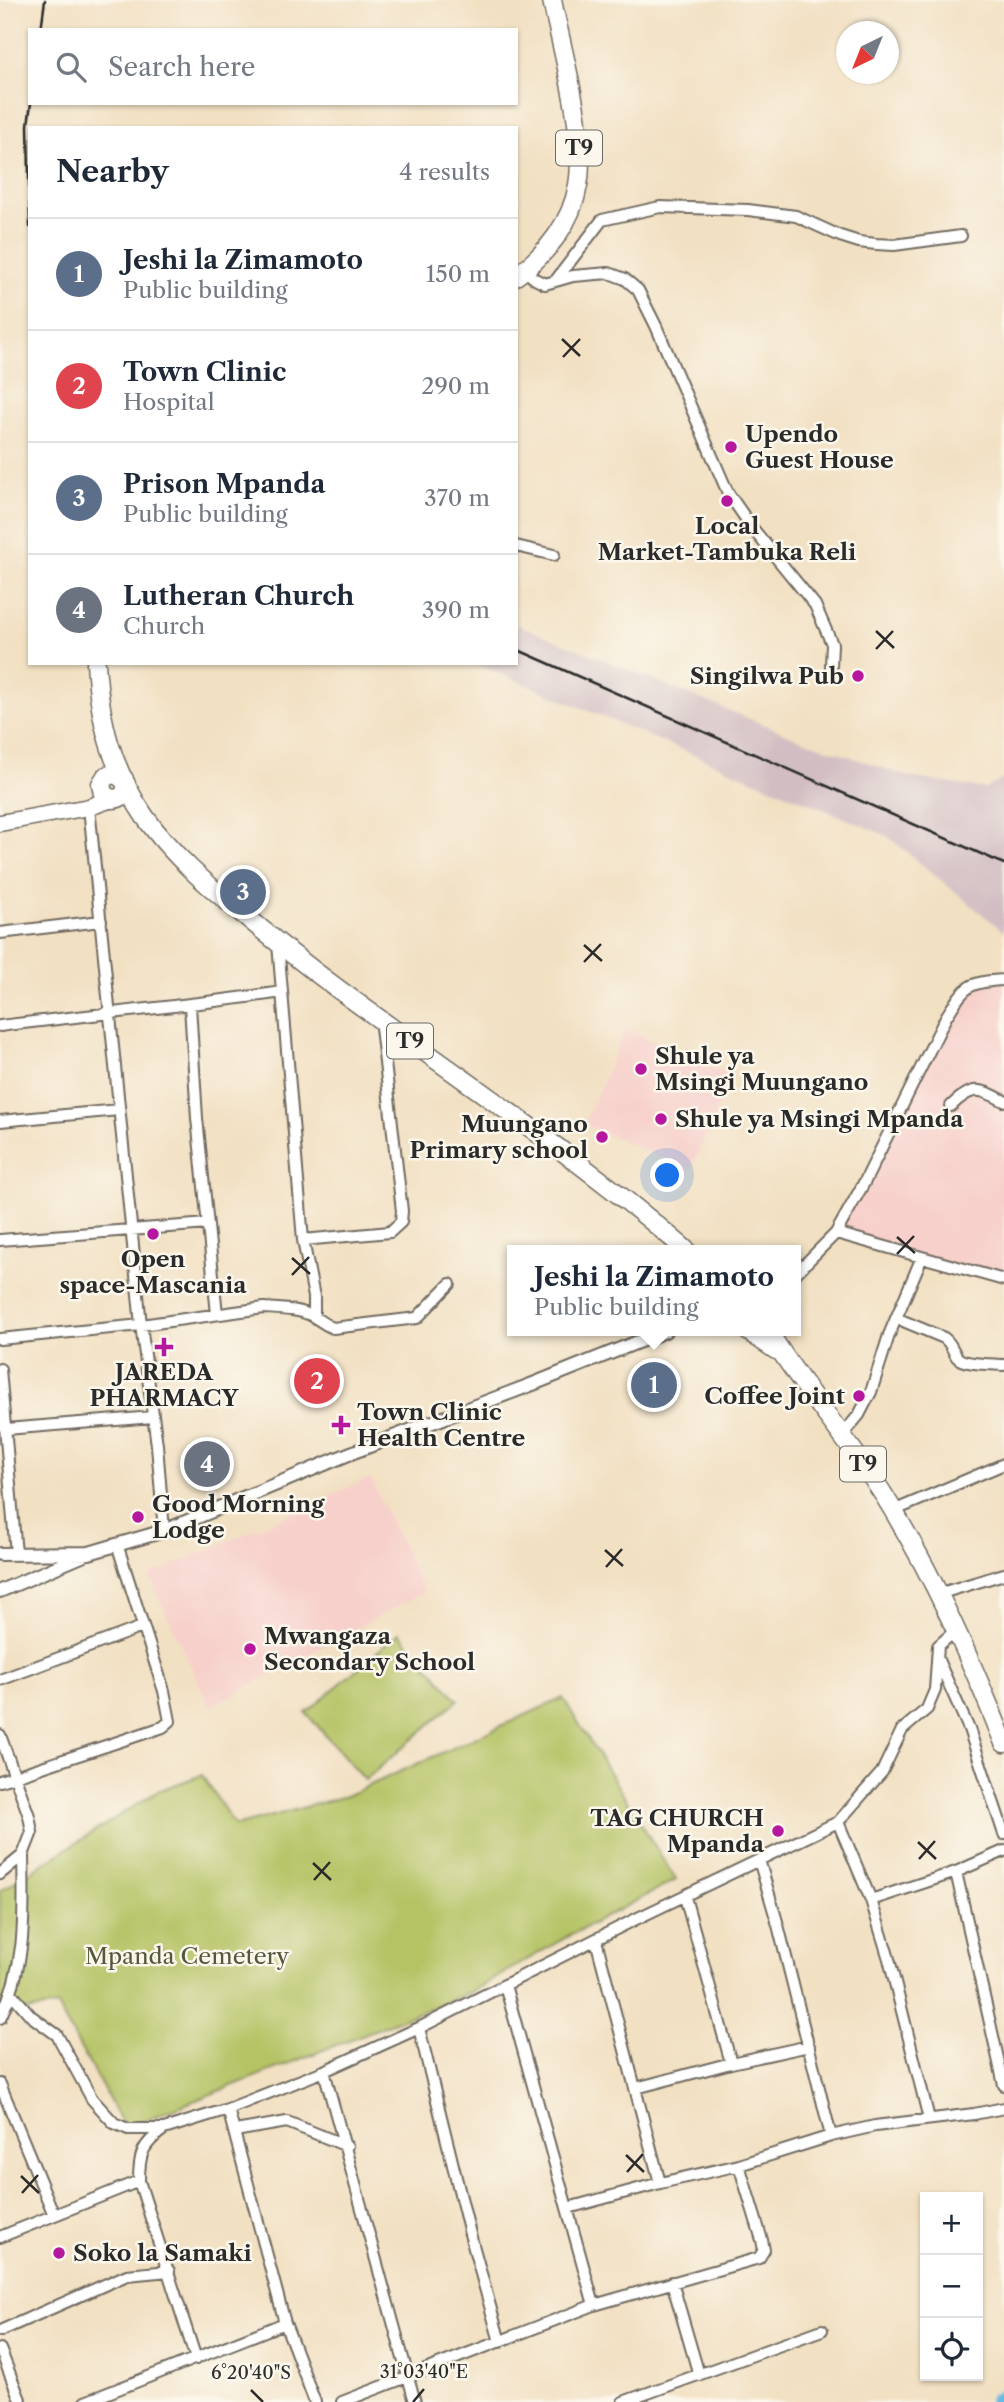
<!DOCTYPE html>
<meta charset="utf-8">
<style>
:root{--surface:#fff;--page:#f2f2f3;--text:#1f2937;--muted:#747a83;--line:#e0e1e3;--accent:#0f766e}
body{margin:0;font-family:"Libre Caslon Text",serif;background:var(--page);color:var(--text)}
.controls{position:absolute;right:21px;bottom:21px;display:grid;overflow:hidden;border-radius:0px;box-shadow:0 2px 5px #0004}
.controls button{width:63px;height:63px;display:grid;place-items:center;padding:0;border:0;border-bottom:2px solid var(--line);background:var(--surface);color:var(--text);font:35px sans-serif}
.compass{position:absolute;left:836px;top:21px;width:63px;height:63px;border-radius:50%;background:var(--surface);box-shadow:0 2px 5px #0004;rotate:223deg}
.you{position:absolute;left:668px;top:1176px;width:24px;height:24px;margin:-18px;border:5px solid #fff;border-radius:50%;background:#1a73e8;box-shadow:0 0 0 10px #1a73e833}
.badge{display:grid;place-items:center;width:46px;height:46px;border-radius:50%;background:var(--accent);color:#fff;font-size:23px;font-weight:700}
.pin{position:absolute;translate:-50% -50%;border:4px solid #fff;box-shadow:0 2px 7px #0006}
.popup{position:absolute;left:507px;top:1245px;width:294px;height:91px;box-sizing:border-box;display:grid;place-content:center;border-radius:0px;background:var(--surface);filter:drop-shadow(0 2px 5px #0005);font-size:23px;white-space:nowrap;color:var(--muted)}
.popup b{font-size:26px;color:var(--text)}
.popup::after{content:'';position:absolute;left:50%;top:100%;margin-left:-14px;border:14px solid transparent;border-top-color:var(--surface)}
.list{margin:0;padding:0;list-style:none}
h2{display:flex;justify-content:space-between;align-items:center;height:91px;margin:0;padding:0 28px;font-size:30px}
h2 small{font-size:23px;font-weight:400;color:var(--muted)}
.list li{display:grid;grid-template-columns:46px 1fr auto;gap:21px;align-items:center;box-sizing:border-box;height:112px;padding:0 28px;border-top:2px solid var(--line)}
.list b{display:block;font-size:26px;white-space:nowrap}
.list p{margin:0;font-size:23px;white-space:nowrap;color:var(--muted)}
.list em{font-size:23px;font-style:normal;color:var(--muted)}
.icon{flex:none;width:38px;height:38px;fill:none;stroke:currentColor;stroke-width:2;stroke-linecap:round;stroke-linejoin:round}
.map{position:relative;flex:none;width:1004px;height:2402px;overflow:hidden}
.search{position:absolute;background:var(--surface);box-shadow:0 2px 5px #0004;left:28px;top:28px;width:490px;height:77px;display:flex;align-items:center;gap:18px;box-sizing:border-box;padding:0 24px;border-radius:0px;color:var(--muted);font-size:26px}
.panel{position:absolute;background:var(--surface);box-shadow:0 2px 5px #0004;left:28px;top:126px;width:490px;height:539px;border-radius:0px}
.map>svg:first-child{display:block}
.built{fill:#f7d0cb}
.industrial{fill:#d2bec2}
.green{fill:#b6c365;stroke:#707748;stroke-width:2}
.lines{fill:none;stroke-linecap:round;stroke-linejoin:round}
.river{stroke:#67bbe3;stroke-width:18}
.minor-casing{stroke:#716a60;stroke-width:14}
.tertiary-casing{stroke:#716a60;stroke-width:16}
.primary-casing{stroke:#716a60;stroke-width:19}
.trunk-casing{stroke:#716a60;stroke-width:21}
.minor{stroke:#fff;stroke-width:10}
.tertiary{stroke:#fff;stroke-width:12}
.primary{stroke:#fff;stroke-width:16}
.trunk{stroke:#fff;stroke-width:18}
.rail{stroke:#2b2b2b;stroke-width:2.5}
.ticks{fill:none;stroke:#2b2b2b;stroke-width:2.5}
.poi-dot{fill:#b5179e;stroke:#fbf7ec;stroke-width:2.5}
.labels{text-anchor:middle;stroke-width:5;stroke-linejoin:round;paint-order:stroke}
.shield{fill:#fbf7ec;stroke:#696865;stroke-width:2}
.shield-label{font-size:21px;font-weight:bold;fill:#2b2b2b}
.poi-label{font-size:23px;font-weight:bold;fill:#2b2b2b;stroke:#fbf7ec;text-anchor:start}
.park-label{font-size:23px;fill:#55593c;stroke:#fbf7ec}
.ticks-label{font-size:18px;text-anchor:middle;fill:#2b2b2b;stroke:#fbf7ec;stroke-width:5;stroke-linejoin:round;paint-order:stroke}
</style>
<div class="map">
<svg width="1004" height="2402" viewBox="0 0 1004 2402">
<rect width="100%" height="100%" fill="#fbf7ec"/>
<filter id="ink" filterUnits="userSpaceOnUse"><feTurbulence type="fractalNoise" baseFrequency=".0143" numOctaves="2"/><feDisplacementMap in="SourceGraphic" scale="14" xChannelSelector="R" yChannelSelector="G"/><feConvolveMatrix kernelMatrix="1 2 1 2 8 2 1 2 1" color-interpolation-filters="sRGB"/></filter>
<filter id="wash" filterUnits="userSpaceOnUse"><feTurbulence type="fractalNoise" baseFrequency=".00686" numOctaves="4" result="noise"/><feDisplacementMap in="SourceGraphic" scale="28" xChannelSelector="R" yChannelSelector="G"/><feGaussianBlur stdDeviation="1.57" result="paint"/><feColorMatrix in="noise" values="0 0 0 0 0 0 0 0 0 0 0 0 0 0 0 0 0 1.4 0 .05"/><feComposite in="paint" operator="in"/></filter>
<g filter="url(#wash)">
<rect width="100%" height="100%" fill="#f2e0c2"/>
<path class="built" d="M1004 980V1280L836 1233 962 991Z
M625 1029 732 1076 691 1170 584 1124Z
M370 1478 424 1592 210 1707 149 1576Z"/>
<path class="industrial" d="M516 624 794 737 909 777 986 789 1004 778V932L887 836 475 663H516Z"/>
<path class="green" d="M399 1633 458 1700 365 1780 306 1713Z
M563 1698 676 1880 565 1938 471 1992 125 2128 57 2006 0 2015V1891L160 1790 202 1775 235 1826 346 1796Z"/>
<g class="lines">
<path class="river" d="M997 2402 1004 2398"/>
</g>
</g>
<g filter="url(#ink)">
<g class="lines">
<g class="minor-casing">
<path id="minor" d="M524 270 535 279 545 284 573 276 609 273 625 279 638 290 656 326 728 493 753 529 815 605 832 644 831 667
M556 280 602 220 660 207 748 210 796 216 840 236 859 242 876 244 894 245 961 236
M516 546 554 555
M89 807 141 1325 157 1445 164 1531
M0 933 101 921
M278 944 303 1240 314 1297V1317
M190 1005 197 1118 217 1314
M0 1026C94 1014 188 1006 282 992
M951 1106C972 1085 980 1088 1004 1101
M0 1121 119 1110
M836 1233 1004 1280
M0 1240 208 1224
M303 1240 390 1232 401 1222 402 1211 380 1019
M796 1273 836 1233 865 1181 946 1017C966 986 966 982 1004 980
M896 1318 944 1338C952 1344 952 1350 957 1357 963 1365 993 1364 1004 1365
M0 1339 141 1325 264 1308C279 1309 301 1309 314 1317 321 1321 325 1325 333 1328L417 1318 450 1284
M0 1369 16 1554
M6 1429 153 1417
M843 1434 859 1415 871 1392 889 1335 922 1257
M893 1511 1004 1464
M938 1594 1004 1574
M938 1660 969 1729 1004 1834
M0 1680 142 1627
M0 1735 29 1816 32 1832 23 1855 0 1874
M0 1781 163 1727 170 1721 164 1691 117 1544
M838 1822 871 1900 889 1959 929 2119
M759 1860 778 1925 831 2136
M956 1872 1004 2085
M685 1897 731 2063
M871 1900 956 1872 1004 1851
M596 1940 660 2183
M505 1985 594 2305
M12 1994 31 2016 57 2035 92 2099 114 2123 128 2129H163
M0 2018C27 1964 24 1914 23 1855
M419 2028 470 2234 500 2342
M324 2071 415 2402
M0 2084 54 2215
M636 2088 731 2063 809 2046
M228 2109 285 2323 315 2402
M235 2131 287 2122 347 2146
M568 2208 660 2183 739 2165 831 2136 875 2126 974 2114 1004 2108
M0 2237 139 2181
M672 2282 699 2375
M0 2331 127 2275 169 2271
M0 2349 21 2402
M196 2359 139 2181C139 2154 142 2145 164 2129L228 2109 324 2071 419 2028 638 1918 838 1822 882 1772 902 1730 927 1709 935 1690 938 1646 956 1630
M85 2402 285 2323
M342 2402 594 2305 759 2258 764 2250 762 2240 739 2165
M623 2402 822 2330"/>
</g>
<g class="tertiary-casing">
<path id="tertiary" d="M0 1554 89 1553 164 1531 351 1453 533 1384 665 1331
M0 1591 82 1556"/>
</g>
<g class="primary-casing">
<path id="primary" d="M0 823 89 807 112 799"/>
</g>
<g class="trunk-casing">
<path id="trunk" d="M516 276C547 254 572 222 578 185 587 136 562 51 552 0
M96 663C100 723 111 767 145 817 172 855 207 885 243 914 273 939 303 963 334 986 452 1073 575 1154 686 1250
M124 779 114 774 106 776 101 784 103 794 112 799C121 799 127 794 126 784
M748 1331 776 1350
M768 1331C803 1389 849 1440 885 1497 933 1574 971 1659 1004 1743"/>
</g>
<use href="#minor" class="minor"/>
<use href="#tertiary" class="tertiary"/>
<use href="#primary" class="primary"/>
<use href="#trunk" class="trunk"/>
<path class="rail" d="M41 30 45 0
M30 227 28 125 31 103
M516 649 1004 864"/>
</g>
</g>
<path class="ticks" d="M562 339 580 356M563 357 580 339M876 631 894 648M876 649 893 631M584 945 602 961M584 962 601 944M897 1237 915 1253M897 1254 914 1236M292 1258 310 1274M292 1275 309 1257M605 1550 623 1566M606 1567 622 1549M918 1842 936 1859M919 1859 935 1841M313 1863 331 1880M314 1880 330 1862M626 2155 644 2172M627 2172 643 2154M21 2176 39 2193M22 2193 38 2175M251 2390 263 2402M413 2402 424 2389"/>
<g class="poi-dot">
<circle cx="731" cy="447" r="7"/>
<circle cx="727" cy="501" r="7"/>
<circle cx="858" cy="676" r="7"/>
<circle cx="641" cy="1069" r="7"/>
<circle cx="661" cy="1119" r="7"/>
<circle cx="602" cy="1137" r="7"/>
<circle cx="153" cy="1234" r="7"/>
<path d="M160.5 1336.5h7v7h7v7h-7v7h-7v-7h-7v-7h7z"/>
<circle cx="859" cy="1396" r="7"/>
<path d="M337.5 1414.5h7v7h7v7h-7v7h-7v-7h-7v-7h7z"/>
<circle cx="138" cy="1517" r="7"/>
<circle cx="250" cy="1649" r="7"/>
<circle cx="778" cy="1831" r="7"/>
<circle cx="59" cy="2253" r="7"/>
</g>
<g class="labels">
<g class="shield">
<rect x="556" y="130.5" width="46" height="35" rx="5"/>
<rect x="387" y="1023.5" width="46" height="35" rx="5"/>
<rect x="840" y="1446.5" width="46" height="35" rx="5"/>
</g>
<g class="shield-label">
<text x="579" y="155">T9</text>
<text x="410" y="1048">T9</text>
<text x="863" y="1471">T9</text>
</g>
<g class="poi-label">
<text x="745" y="442">Upendo<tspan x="745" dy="26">Guest House</tspan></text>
<text x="727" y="534" text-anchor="middle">Local<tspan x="727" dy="26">Market-Tambuka Reli</tspan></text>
<text x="844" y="684" text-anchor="end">Singilwa Pub</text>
<text x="655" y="1064">Shule ya<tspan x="655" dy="26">Msingi Muungano</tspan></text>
<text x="675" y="1127">Shule ya Msingi Mpanda</text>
<text x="588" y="1132" text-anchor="end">Muungano<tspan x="588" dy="26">Primary school</tspan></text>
<text x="153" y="1267" text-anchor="middle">Open<tspan x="153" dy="26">space-Mascania</tspan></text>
<text x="164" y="1380" text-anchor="middle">JAREDA<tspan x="164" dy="26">PHARMACY</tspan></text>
<text x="845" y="1404" text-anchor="end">Coffee Joint</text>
<text x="357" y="1420">Town Clinic<tspan x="357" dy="26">Health Centre</tspan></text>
<text x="152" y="1512">Good Morning<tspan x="152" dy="26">Lodge</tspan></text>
<text x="264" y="1644">Mwangaza<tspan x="264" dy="26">Secondary School</tspan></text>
<text x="764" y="1826" text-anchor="end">TAG CHURCH<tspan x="764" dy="26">Mpanda</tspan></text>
<text x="73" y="2261">Soko la Samaki</text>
</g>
<g class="park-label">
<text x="187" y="1964">Mpanda Cemetery</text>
</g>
</g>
<g class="ticks-label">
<text x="424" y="2378">31°03'40"E</text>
<text x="251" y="2379">6°20'40"S</text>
</g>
</svg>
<div class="controls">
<button>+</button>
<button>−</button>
<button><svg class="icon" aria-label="locate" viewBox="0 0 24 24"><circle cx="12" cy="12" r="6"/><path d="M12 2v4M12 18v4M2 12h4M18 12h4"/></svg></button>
</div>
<svg class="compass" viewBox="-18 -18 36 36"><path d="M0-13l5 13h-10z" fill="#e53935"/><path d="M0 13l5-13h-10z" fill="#747a83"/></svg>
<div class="you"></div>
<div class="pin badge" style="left:654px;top:1385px;background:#5c6f8a">1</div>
<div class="popup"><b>Jeshi la Zimamoto</b>Public building</div>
<div class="pin badge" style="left:317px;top:1381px;background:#e0444e">2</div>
<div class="pin badge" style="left:243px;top:892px;background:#5c6f8a">3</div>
<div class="pin badge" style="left:207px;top:1464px;background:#6b7280">4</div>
<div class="search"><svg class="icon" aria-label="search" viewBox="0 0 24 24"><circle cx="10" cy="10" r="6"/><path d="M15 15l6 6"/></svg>Search here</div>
<section class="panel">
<h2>Nearby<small>4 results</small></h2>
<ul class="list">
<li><span class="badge" style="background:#5c6f8a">1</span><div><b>Jeshi la Zimamoto</b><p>Public building</p></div><em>150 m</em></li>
<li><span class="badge" style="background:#e0444e">2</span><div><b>Town Clinic</b><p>Hospital</p></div><em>290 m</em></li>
<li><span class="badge" style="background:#5c6f8a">3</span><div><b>Prison Mpanda</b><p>Public building</p></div><em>370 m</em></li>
<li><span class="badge" style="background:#6b7280">4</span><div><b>Lutheran Church</b><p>Church</p></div><em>390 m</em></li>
</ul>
</section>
</div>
